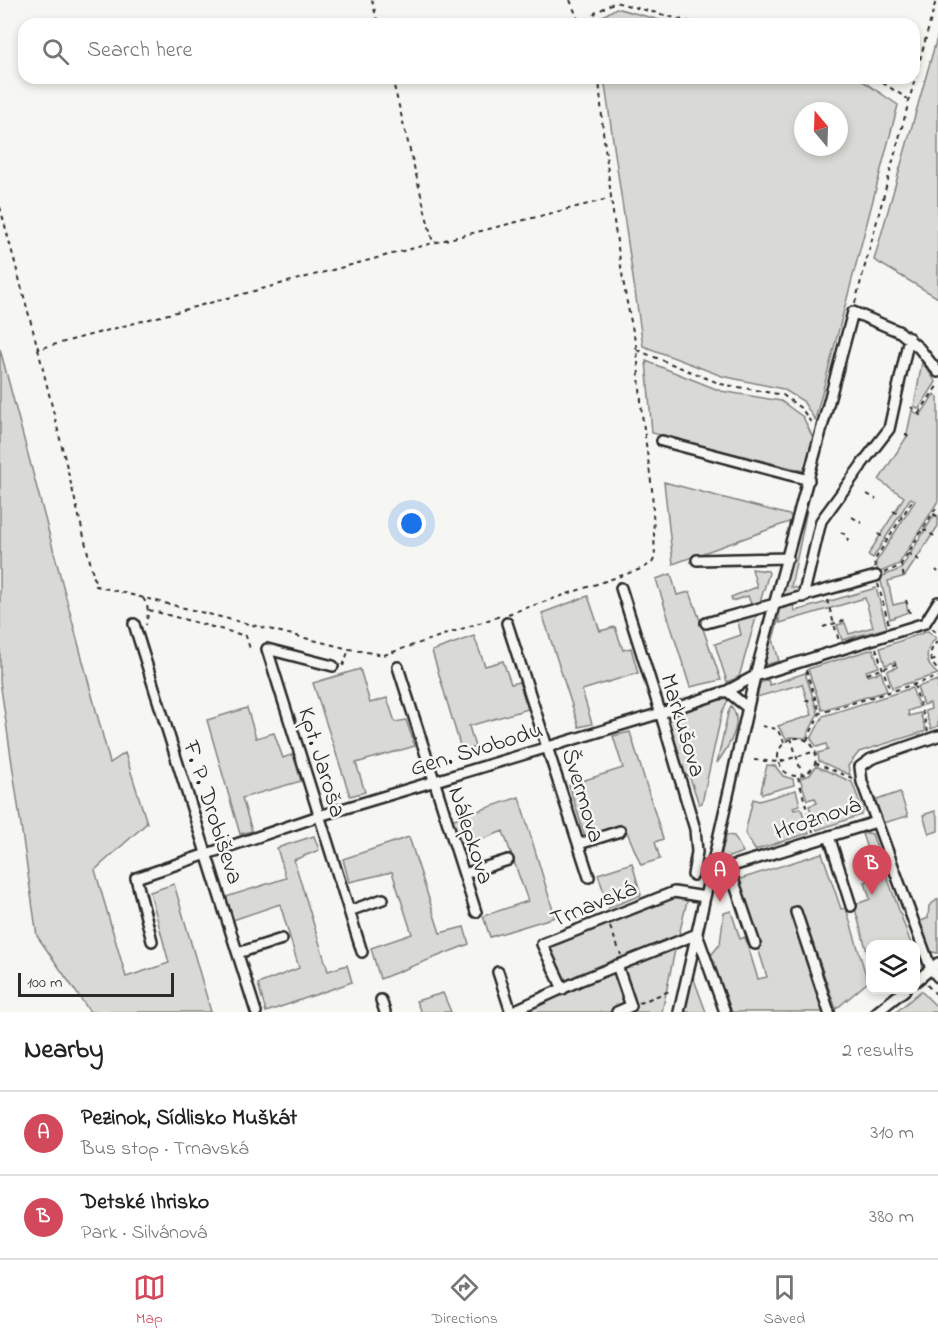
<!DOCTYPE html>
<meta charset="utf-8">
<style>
:root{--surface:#fff;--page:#f6f6f6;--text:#222;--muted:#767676;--line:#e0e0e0;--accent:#d1495b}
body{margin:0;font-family:"Indie Flower",sans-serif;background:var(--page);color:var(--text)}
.controls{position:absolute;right:18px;bottom:18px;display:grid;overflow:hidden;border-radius:12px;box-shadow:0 3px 9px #0003}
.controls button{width:54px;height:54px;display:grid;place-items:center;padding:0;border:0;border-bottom:2px solid var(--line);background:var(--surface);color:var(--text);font:30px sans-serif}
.compass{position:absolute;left:794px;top:102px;width:54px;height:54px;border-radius:50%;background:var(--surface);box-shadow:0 3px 9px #0003;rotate:341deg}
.scale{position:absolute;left:18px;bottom:15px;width:156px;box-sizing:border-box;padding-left:6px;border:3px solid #2b2b2b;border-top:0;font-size:16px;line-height:21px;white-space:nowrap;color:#2b2b2b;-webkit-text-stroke:4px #f6f6f2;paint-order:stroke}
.you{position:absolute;left:412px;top:524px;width:21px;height:21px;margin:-15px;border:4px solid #fff;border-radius:50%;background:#1a73e8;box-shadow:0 0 0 9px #1a73e833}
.badge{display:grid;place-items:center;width:39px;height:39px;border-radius:50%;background:var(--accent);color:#fff;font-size:20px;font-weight:700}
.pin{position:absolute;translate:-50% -50px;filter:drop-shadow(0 2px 3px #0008)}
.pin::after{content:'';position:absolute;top:32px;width:21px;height:18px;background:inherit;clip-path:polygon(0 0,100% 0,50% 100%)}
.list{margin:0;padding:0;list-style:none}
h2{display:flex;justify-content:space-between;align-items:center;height:78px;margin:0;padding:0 24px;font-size:26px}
h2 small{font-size:20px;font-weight:400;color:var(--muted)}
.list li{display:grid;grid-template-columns:39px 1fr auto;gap:18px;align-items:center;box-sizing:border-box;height:84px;padding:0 24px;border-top:2px solid var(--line)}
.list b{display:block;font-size:22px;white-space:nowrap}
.list p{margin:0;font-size:20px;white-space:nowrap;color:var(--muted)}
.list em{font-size:20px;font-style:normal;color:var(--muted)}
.icon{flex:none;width:33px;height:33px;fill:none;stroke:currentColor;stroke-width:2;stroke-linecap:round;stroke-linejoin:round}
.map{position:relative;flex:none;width:938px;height:1012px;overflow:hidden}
.search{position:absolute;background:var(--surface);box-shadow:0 3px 9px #0003;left:18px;right:18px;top:18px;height:66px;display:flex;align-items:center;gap:15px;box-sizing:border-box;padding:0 21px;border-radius:18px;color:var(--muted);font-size:22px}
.sheet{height:246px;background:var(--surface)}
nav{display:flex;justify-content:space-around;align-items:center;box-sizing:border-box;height:84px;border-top:2px solid var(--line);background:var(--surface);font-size:16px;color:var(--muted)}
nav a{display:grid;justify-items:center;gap:3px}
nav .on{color:var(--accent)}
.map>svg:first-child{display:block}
.green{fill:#d9d9d5;stroke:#828280;stroke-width:1.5;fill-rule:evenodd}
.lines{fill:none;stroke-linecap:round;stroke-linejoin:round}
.street-casing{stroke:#2b2b2b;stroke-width:14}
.path{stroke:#2b2b2b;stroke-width:2;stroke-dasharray:4.5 4.5;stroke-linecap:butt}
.street{stroke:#f6f6f2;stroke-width:9}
.labels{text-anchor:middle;stroke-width:5;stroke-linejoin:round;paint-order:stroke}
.street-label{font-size:24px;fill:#2b2b2b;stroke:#f6f6f2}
</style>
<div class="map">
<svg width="938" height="1012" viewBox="0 0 938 1012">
<rect width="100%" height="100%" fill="#f6f6f2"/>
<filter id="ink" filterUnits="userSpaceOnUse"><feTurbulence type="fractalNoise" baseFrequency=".0167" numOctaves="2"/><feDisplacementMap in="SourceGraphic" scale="12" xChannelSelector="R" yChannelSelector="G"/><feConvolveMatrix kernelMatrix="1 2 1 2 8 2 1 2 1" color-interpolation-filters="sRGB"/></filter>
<g filter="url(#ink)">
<path class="green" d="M616 8 674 24H600V18Z
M938 34V298L874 260Z
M604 78H858L898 105 815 420 803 401 783 389 722 376 643 346ZM803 111H839V147H803Z
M0 349 110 763 125 753 147 823 95 870 126 977 169 963 150 892 174 884 211 1012H90L37 936 0 681Z
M646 361 721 391 781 401 803 417 814 440 804 471 652 433Z
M922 362 936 382 919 409 914 406Z
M934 394 938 397V501L899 564 878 573 876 562 915 501 911 498 909 500 873 558 868 555 904 497 879 480 906 438 912 410 920 416Z
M664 482 793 516 792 521 673 564Z
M806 510H807L791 587 803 589 802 594 780 600Z
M935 514 938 516V526L905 576 888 581 893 605 906 602 908 612 890 619 880 577 901 569Z
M752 569 768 571 769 573 760 602 751 604 748 596 732 601 731 597 757 587Z
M671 574 677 595 690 592 721 680 690 687 656 579Z
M876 588 887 628 842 640 837 625 845 623 849 634 873 627 865 598 780 623 779 618 773 639 779 661 765 665 777 615 779 616 777 609 793 605 795 611Z
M588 596 600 631 615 627 623 650 631 648 638 673 582 690 592 724 579 727 542 613Z
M751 613 757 614 739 677 727 682 715 644 741 635 737 617Z
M928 631 936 638C924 650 924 664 938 674L892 688 887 671 897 667 895 662 885 665 880 648Z
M474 636 485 666 503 661 511 684 519 682 528 709 469 726 475 747 462 752 432 651Z
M873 649 879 667 866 671 868 676 881 672 887 691 822 710 808 669Z
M360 669 370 703 387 698 395 722 406 720 415 746 356 763 365 792 350 796 313 683Z
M805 673 818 713 806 738 790 737 786 739 778 726 812 715 802 684 757 697 760 683 768 680 770 685Z
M938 680V726L931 729 925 711 931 709 930 703 923 705 917 687Z
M912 688 919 707 908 711 909 716 920 713 926 731 859 752 848 766 850 775 819 761 818 753 828 750 826 744 817 747 811 739 823 716Z
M723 695 728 700 722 712 702 803 699 804 689 775 684 777 665 715Z
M731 706C745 723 727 749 717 763L728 713Z
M247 708 256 738 274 733 283 758 293 754 301 781 242 798 252 831 240 834 207 720Z
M630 732 663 839 655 842 660 859 641 865 624 825 585 837 569 785 623 768 613 736Z
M767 765 775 766 783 776 793 779 794 785 762 794 761 791Z
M816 766 852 782 863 811 861 815 817 830 809 806 817 803 815 798 807 800 800 778 810 775Z
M796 790 800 805 793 807 794 810 801 808 809 833 755 850 745 833 753 799 759 801Z
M900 792 908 816 879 824 871 802Z
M519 797 555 917 490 937 483 916 528 901 503 831 460 848 451 820Z
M935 811 938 819V831L929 834 923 815Z
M868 833 872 834 911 944H870V963L854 905 870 899 865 882 877 877 862 834Z
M726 835 734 836 743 852 720 860Z
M314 836 319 850 294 860 328 971 347 965 352 982 266 1012 258 984 299 968 280 904 233 920 226 897 286 878 277 848Z
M409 837 440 933 464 927 469 944 380 979 371 948 412 934 392 872 349 882 343 859Z
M822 853 841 909 846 908 868 982 836 1009 800 907 793 910 827 1012H727L708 959 720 944 724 913 731 911 740 939 745 937 758 979 767 977 737 880Z
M632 863 641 895 609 908 598 874Z
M673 896 688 897 679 935 565 983 547 945Z
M938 899V953L927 951 917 923 928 918 929 906Z
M676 945 662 1012H519Z
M692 974 706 1012H683L690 975Z
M921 991 938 1008V1012H896Z
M443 993 451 1012H421L416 1001Z"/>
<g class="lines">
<g class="street-casing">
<path id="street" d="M662 441 809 480
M862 464 889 429 909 338
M697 560 788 558
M621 588 658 705 695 829 697 852 693 875
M803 597 821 521 861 466
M507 623 589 877
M706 623 876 576
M134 624 256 1012
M333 666 267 649 362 952
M398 667 476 912
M727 691 748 708
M938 736 871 759 860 767 862 782 931 969 938 977
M829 836 851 906
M579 844 620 831
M729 867 755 944
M464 874 508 860
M710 875 729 867 876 822
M349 911 383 899
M796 912 829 1012
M152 941 136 878 319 816 661 713 727 691 755 676 925 623 938 602
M238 953 282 939
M617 965 631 1006 617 1012
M498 972 511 1012
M916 981 938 963
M563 989 542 944 674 892 705 897
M381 1000 385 1012
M511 1012 581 980 697 934 725 1012
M679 1012 755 676 853 312 900 332 919 348 938 372
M877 1012 905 990"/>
</g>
<path class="path" d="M372 0 378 24
M570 0 580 24
M592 24 595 13 615 2 698 24
M392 78 433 243
M875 78 908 99
M0 207 38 349 433 243 612 198
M855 303 936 0
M38 349 96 586 349 649 384 655 500 616
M637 350 721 384 783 395 802 409 812 424
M911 407 922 416
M919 413 938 385
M905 434 911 439
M867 494 876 499
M893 511 902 516
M933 514 938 517
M852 517 862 523
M923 529 934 536
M841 532 847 536 848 541
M878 534 887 540
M908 553 919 560
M901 563 904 578
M875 567 874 561 912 501
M936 570 938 572
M884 573 900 566 938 505
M878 584 889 625
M143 598C150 609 148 613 146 625
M827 600 839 641
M906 600 911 617
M149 610 246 636 250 649
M508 614 641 569 652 563 655 557 652 489 642 414 637 350 626 298 615 229 603 131 599 78
M823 627 846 620
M932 629 938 634
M938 641C928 650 928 661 938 670
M876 648 890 691
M931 661 938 659
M343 666 349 649
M806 670 820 713
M867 674 896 664
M914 685 928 731
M805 701 815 698
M762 726 777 729 784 742
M778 757a19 19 0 1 1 38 0a19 19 0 1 1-38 0Z
M791 738 802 775
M807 740 820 713 938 677
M754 760 778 762 816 751
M815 763 852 778
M798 777 813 832
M610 927 621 955
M927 985 938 996
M639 1003 672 990"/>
<use href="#street" class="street"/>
</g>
</g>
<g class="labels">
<g class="street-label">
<text transform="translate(684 725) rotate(73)" y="8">Markušova</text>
<text transform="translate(476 748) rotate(-17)" y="8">Gen. Svobodu</text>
<text transform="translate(323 762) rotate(73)" y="8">Kpt. Jaroša</text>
<text transform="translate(584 795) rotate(73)" y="8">Švermova</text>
<text transform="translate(214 812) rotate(72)" y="8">F. P. Drobiševa</text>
<text transform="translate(817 817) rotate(-19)" y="8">Hroznová</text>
<text transform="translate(472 835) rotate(72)" y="8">Nálepkova</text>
<text transform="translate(593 903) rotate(-22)" y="8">Trnavská</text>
</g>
</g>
</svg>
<div class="controls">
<button><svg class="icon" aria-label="layers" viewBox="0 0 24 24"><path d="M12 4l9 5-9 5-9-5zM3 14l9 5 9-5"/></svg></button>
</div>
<svg class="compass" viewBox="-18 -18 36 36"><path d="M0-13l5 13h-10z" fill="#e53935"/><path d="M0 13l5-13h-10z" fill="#767676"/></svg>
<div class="scale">100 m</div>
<div class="you"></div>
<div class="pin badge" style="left:720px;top:902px">A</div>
<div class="pin badge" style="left:872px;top:895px">B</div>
<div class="search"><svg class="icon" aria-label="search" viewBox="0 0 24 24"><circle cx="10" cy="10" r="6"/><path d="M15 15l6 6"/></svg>Search here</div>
</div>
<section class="sheet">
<h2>Nearby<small>2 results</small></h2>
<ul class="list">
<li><span class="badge">A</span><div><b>Pezinok, Sídlisko Muškát</b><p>Bus stop · Trnavská</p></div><em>310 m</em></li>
<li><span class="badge">B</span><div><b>Detské Ihrisko</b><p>Park · Silvánová</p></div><em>380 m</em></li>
</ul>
</section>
<nav>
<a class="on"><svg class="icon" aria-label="map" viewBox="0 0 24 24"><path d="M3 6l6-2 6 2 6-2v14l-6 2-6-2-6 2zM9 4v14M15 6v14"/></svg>Map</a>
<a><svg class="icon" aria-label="directions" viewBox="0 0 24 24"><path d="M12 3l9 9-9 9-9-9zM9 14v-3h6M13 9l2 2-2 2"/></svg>Directions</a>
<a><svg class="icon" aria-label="saved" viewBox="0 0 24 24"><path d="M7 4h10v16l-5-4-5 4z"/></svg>Saved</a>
</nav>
